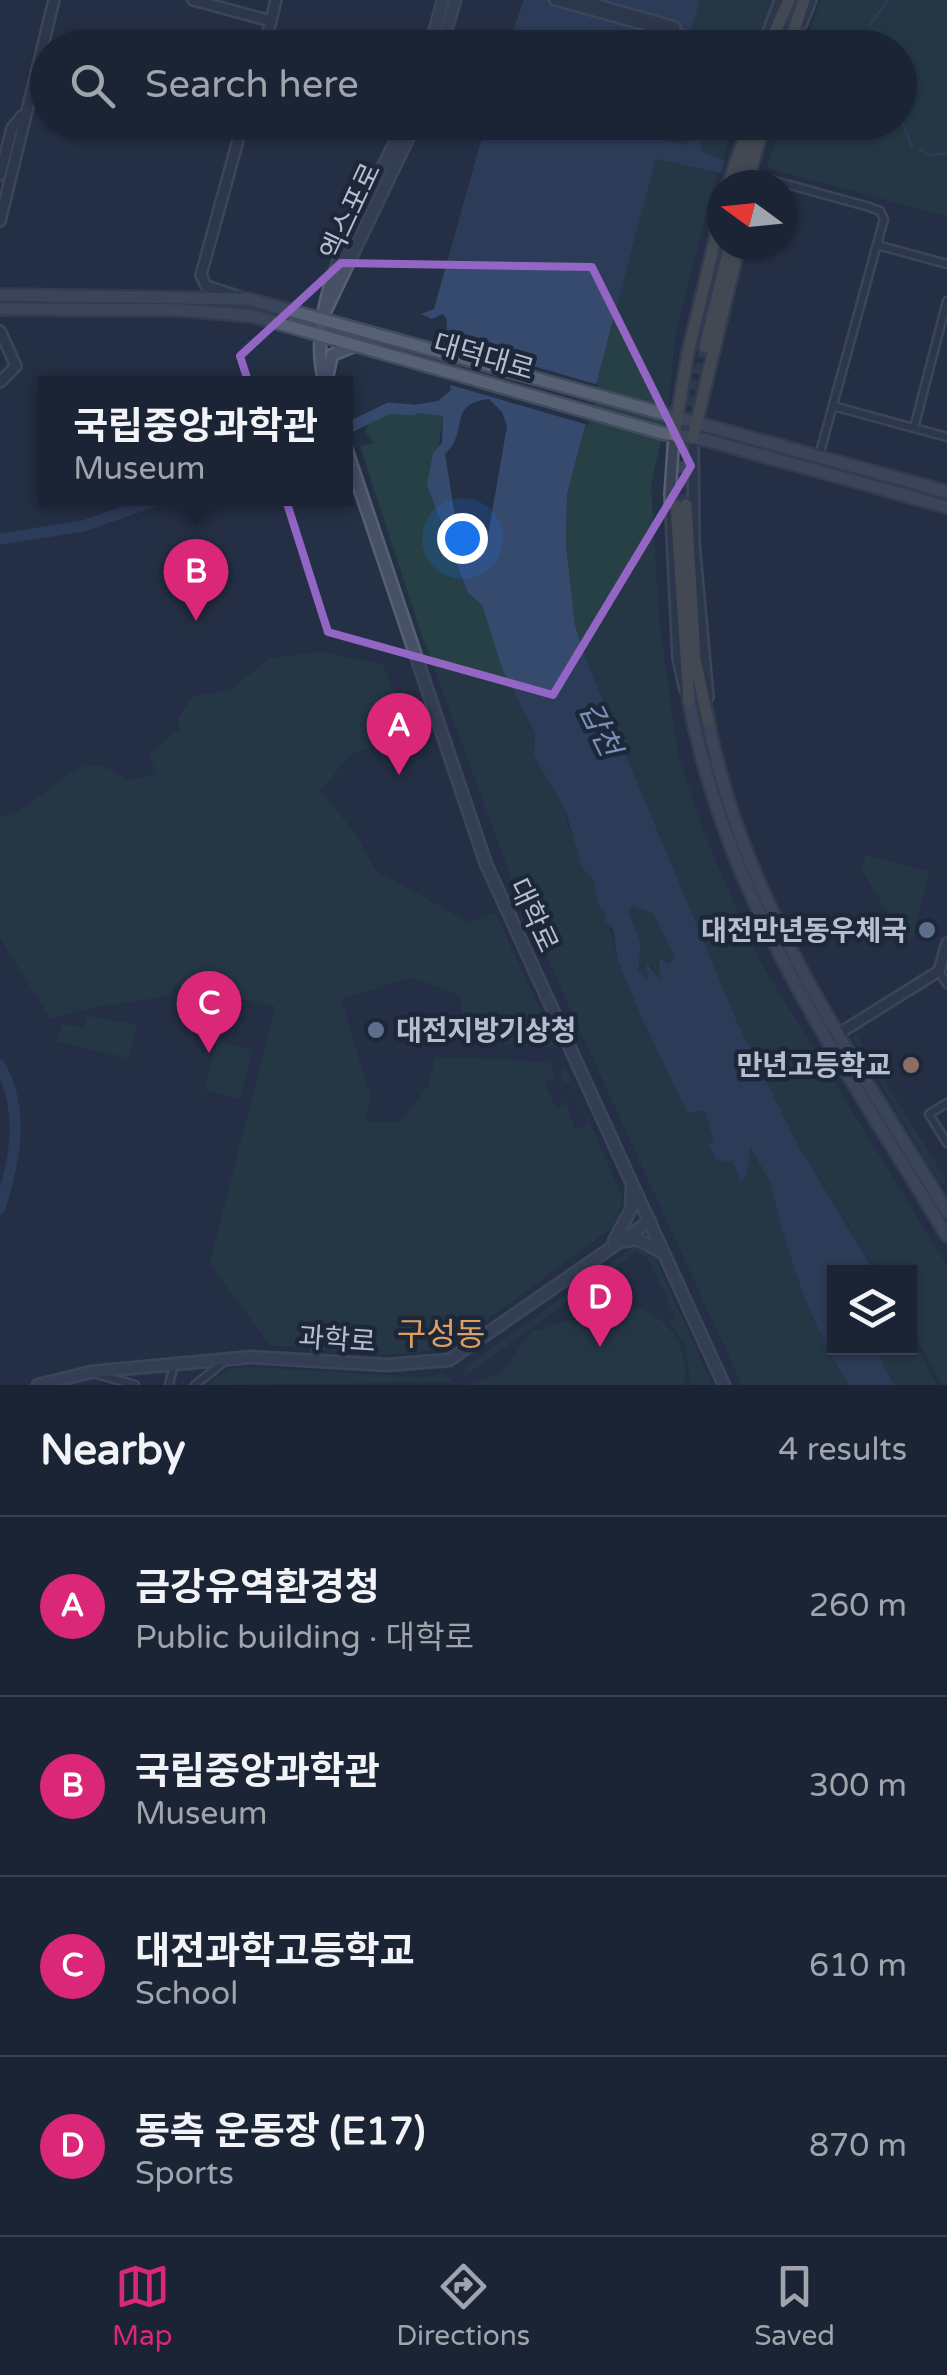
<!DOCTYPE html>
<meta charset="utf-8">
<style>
:root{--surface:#1b2434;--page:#283040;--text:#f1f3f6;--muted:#a0a4ac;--line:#39414f;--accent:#db2777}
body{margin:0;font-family:"Varela Round","Noto Sans KR",sans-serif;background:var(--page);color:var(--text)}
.controls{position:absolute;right:30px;bottom:30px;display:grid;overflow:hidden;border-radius:0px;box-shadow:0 2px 8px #0004}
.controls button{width:90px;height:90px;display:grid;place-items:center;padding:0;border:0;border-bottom:2px solid var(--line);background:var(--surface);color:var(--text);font:50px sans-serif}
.compass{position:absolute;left:707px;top:170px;width:90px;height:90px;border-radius:50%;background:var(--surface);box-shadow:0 2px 8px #0004;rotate:285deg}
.you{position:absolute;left:462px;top:538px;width:35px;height:35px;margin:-25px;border:8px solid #fff;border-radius:50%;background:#1a73e8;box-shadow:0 0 0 15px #1a73e833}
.badge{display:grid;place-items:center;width:65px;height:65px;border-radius:50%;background:var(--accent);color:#fff;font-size:32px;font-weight:700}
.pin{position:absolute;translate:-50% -82px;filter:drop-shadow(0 2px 5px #0008)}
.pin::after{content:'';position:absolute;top:52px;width:35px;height:30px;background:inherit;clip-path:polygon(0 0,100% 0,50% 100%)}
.popup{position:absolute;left:38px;top:376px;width:315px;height:130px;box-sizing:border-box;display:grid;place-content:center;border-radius:0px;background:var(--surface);filter:drop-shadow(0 2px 8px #0005);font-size:32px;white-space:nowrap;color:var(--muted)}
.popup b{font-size:38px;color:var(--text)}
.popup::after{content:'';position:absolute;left:50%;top:100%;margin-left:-20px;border:20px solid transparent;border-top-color:var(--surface)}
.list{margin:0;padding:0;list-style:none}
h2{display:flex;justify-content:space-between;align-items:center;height:130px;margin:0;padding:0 40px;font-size:42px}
h2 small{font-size:32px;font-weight:400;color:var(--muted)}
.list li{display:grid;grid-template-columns:65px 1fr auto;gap:30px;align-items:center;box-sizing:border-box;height:180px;padding:0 40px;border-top:2px solid var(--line)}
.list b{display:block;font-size:38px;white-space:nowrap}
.list p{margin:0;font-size:32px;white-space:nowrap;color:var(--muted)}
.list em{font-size:32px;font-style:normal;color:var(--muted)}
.icon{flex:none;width:55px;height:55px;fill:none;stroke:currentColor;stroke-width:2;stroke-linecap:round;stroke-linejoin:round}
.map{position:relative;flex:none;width:947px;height:1385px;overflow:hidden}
.search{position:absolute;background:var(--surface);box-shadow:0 2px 8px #0004;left:30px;right:30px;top:30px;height:110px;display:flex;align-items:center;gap:25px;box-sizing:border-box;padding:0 35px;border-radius:55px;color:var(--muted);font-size:38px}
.sheet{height:850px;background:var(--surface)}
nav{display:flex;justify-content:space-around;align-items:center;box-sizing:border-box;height:140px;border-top:2px solid var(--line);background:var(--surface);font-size:28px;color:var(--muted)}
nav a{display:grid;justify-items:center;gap:5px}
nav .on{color:var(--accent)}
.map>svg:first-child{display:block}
.green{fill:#264046}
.water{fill:#364a6e;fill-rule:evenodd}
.pier{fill:#243045}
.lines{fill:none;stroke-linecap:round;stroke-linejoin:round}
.stream{stroke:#364a6e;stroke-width:2.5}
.river{stroke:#364a6e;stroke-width:11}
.trunk-tunnel{stroke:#3a455a;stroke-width:11;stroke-dasharray:11 5.5;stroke-linecap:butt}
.minor-casing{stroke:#576072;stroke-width:11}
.tertiary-casing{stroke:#576072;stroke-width:14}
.secondary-casing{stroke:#576072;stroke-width:15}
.primary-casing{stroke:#434b5e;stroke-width:16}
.trunk-casing{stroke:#434d5f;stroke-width:16}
.minor{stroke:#394254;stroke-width:6}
.tertiary{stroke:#394254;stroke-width:9}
.secondary{stroke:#465168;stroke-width:10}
.primary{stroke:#576174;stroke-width:11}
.trunk{stroke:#696864;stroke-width:11}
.marked{fill:none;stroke:#9366c5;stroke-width:8;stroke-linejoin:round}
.service-dot{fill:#5c6f8a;stroke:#1d273a;stroke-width:4}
.education-dot{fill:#8d6e63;stroke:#1d273a;stroke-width:4}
.labels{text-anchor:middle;stroke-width:9;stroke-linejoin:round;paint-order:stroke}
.street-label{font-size:28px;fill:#b6bece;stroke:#1d273a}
.poi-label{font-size:28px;font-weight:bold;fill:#b6bece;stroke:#1d273a;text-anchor:end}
.water-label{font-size:30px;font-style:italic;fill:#7b91b8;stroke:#1d273a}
.quarter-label{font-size:32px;fill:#e19f5f;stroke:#1d273a}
</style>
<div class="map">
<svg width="947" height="1385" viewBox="0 0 947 1385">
<rect width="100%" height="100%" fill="#243045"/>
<path class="green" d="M700 0H777L756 47 687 48Z
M821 0H947V216L767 168 782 123 900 122V48L804 47Z
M666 123H735L713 186 675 336 669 401 651 486 659 619 673 723 679 759 705 837 761 963 947 1266V1385H942L910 1326V1272H877L797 1143 738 1024 585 656 575 625 566 546 567 494Z
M399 411 443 415 438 451 440 525 491 624 503 671 535 733 534 756 565 809 567 824 578 844 582 867 594 881 599 907 605 909 618 961 698 1108 705 1111 714 1144 733 1162 736 1175 750 1159 751 1147C756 1162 769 1173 772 1188 788 1256 809 1326 850 1385H742L516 890 420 630 360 446 375 443 365 432 372 416Z
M324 652 383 665 397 698 394 717 369 749 351 754 320 791 355 833 376 871 470 923 495 913 558 1048 475 1042 465 1025 459 995 412 977 341 999 371 1099 364 1121 399 1123 429 1085 436 1057 549 1062 555 1076 544 1082 556 1108 565 1104 564 1096 575 1130 589 1123 570 1081 564 1083 560 1074 564 1064 623 1199 614 1226 455 1343C400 1365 329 1349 270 1345L210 1264 275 1006 174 985 171 994C130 1005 91 1003 51 1019L0 938V817C38 810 65 764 95 765 106 765 121 776 131 781L156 773 149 755 180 729 178 718 193 696 229 691 270 658Z
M866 855 929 872 912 937 905 942 862 870Z
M632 906 653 913 675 957 669 964 662 958 657 961 663 977 660 980 650 964 647 981 638 973 641 943 627 913Z
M87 1016 137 1025 128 1058 57 1041 62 1024 83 1028Z
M855 1033 947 1182 941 1185 854 1040Z
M217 1041 253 1050 239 1099 204 1089Z
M635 1246 656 1259 712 1385H691L685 1345 669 1320 675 1316 648 1258 636 1252 463 1377 466 1366Z
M624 1305C664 1311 690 1342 684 1385H469L502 1373 531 1332Z
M910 1334 937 1385H894L875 1348H910Z
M244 1367 421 1377 443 1374 453 1382 206 1385 230 1369Z"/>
<path class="water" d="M524 0H700L687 47 507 48Z
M486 123H666L662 140 685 145 691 138 689 123H696L702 152 725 161 721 173 656 159 567 494 566 546 575 625 585 657 738 1024 797 1143 875 1272H834V1348H875L894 1385H850C810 1327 787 1254 772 1188 769 1174 756 1162 751 1147L747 1174 741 1182 733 1162 717 1160 709 1145 714 1143 705 1111 687 1112 642 1018 618 961 613 929 605 921 604 909 599 907 594 881 582 867 565 809 534 756 535 733 503 671 482 605 468 593 427 485 433 453 442 443 443 416 399 411 400 407 438 401 451 390 445 365 447 320 443 314 432 319 421 314 434 309ZM489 399 502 412 507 426 488 536 474 553 463 547 458 536 445 454C470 432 446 404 489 399ZM632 906 653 913 675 957 669 964 659 958 660 980 646 962 648 980 638 972 641 943 628 912Z"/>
<path class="pier" d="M440 339 599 385 588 425 444 383Z"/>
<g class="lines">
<path class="stream" d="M869 26 888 0
M900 117 912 147
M919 149 931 155 947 153"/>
<path class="river" d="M346 429 389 408 412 410
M0 539 83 526 164 498
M0 1065C25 1113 15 1159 0 1208"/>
<path class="trunk-tunnel" d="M686 505 687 422 705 347
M676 506V457"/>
<g class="minor-casing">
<path id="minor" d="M757 176 866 206 880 211 884 219 819 456
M877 245 947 264
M833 406 947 437
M914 428 947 301
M939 971 947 984
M947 1103 929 1114 947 1143
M316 1360 318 1328
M97 1374 135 1385
M169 1385 174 1364
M195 1385 225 1361"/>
</g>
<g class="tertiary-casing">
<path id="tertiary" d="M193 0 271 21 276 0
M555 0 729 48
M580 0 675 27
M802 23 811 0
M767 35 780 0
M724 40 750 48
M263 48 271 21
M0 175 12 128 22 116
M0 221 54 0
M240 297 206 286 201 275 243 122
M0 331 16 366 0 382
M674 435 670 494 678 658 685 690
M693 437 694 543 708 697
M827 1041 939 971 947 943"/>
</g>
<g class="secondary-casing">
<path id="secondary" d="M430 48 443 0
M441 48 455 0
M323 316 416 122
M327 378 332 355 354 346
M325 384C301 301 370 197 405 122
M346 448 486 864 724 1385
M614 1241 631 1209 632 1187
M619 1242 637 1239 663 1253
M38 1385 91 1372 251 1357 387 1365 449 1360 650 1221"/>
</g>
<g class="primary-casing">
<path id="primary" d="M0 295 248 299 947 492
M0 309 184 310 253 316 662 433 706 440 947 507
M689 701C728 906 842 1061 947 1236
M708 720C742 903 853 1056 947 1212"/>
</g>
<g class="trunk-casing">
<path id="trunk" d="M760 48 772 38 789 0
M788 48 804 0
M728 185 750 122
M737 185 754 127
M746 185 765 122
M705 347 730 245
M674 435 688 353 722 211
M693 437 739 245
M686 505 695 659 708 720
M676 506 689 701"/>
</g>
<use href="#minor" class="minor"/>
<use href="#tertiary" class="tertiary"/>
<use href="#secondary" class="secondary"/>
<use href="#primary" class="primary"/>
<use href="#trunk" class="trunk"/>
</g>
<path d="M0 0H947V1385H0ZM341 263 592 267 691 466 553 695 328 632 240 356Z" fill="#243045" fill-opacity=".55" fill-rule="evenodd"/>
<path class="marked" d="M341 263 592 267 691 466 553 695 328 632 240 356Z"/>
<g class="service-dot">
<circle cx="927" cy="930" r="10"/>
<circle cx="376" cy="1030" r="10"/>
</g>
<circle class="education-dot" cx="911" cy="1065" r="10"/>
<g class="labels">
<g class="street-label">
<text transform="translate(350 211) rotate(-65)" y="10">엑스포로</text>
<text transform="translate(484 356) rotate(16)" y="10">대덕대로</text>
<text transform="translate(534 915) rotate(65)" y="10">대학로</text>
<text transform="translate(337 1339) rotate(4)" y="10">과학로</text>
</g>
<g class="poi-label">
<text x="907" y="940">대전만년동우체국</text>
<text x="396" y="1040" text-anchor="start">대전지방기상청</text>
<text x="891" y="1075">만년고등학교</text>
</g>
<g class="water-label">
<text transform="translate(600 729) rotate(64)" y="10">갑천</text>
</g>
<g class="quarter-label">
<text x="441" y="1345">구성동</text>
</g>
</g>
</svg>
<div class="controls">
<button><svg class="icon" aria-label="layers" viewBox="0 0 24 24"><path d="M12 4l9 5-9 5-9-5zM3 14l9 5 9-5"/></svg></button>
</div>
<svg class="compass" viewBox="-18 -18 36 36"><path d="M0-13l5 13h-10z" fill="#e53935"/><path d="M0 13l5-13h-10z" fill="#a0a4ac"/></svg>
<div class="you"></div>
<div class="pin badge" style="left:399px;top:775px">A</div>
<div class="pin badge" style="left:196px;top:621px">B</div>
<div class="popup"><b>국립중앙과학관</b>Museum</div>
<div class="pin badge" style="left:209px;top:1053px">C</div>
<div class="pin badge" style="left:600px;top:1347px">D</div>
<div class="search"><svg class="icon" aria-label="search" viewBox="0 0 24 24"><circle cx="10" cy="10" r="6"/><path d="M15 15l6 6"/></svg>Search here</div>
</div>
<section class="sheet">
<h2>Nearby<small>4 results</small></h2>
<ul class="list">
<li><span class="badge">A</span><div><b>금강유역환경청</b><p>Public building · 대학로</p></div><em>260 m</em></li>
<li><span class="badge">B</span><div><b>국립중앙과학관</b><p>Museum</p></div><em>300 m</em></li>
<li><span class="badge">C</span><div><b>대전과학고등학교</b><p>School</p></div><em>610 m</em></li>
<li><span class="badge">D</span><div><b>동측 운동장 (E17)</b><p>Sports</p></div><em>870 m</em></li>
</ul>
</section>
<nav>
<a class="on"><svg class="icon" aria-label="map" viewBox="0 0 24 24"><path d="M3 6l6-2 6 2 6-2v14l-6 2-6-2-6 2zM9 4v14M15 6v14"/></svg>Map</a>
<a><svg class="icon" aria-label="directions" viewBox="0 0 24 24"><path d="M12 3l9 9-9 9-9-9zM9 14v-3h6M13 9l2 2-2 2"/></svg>Directions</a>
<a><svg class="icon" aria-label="saved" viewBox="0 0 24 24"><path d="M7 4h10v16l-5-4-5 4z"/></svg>Saved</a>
</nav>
